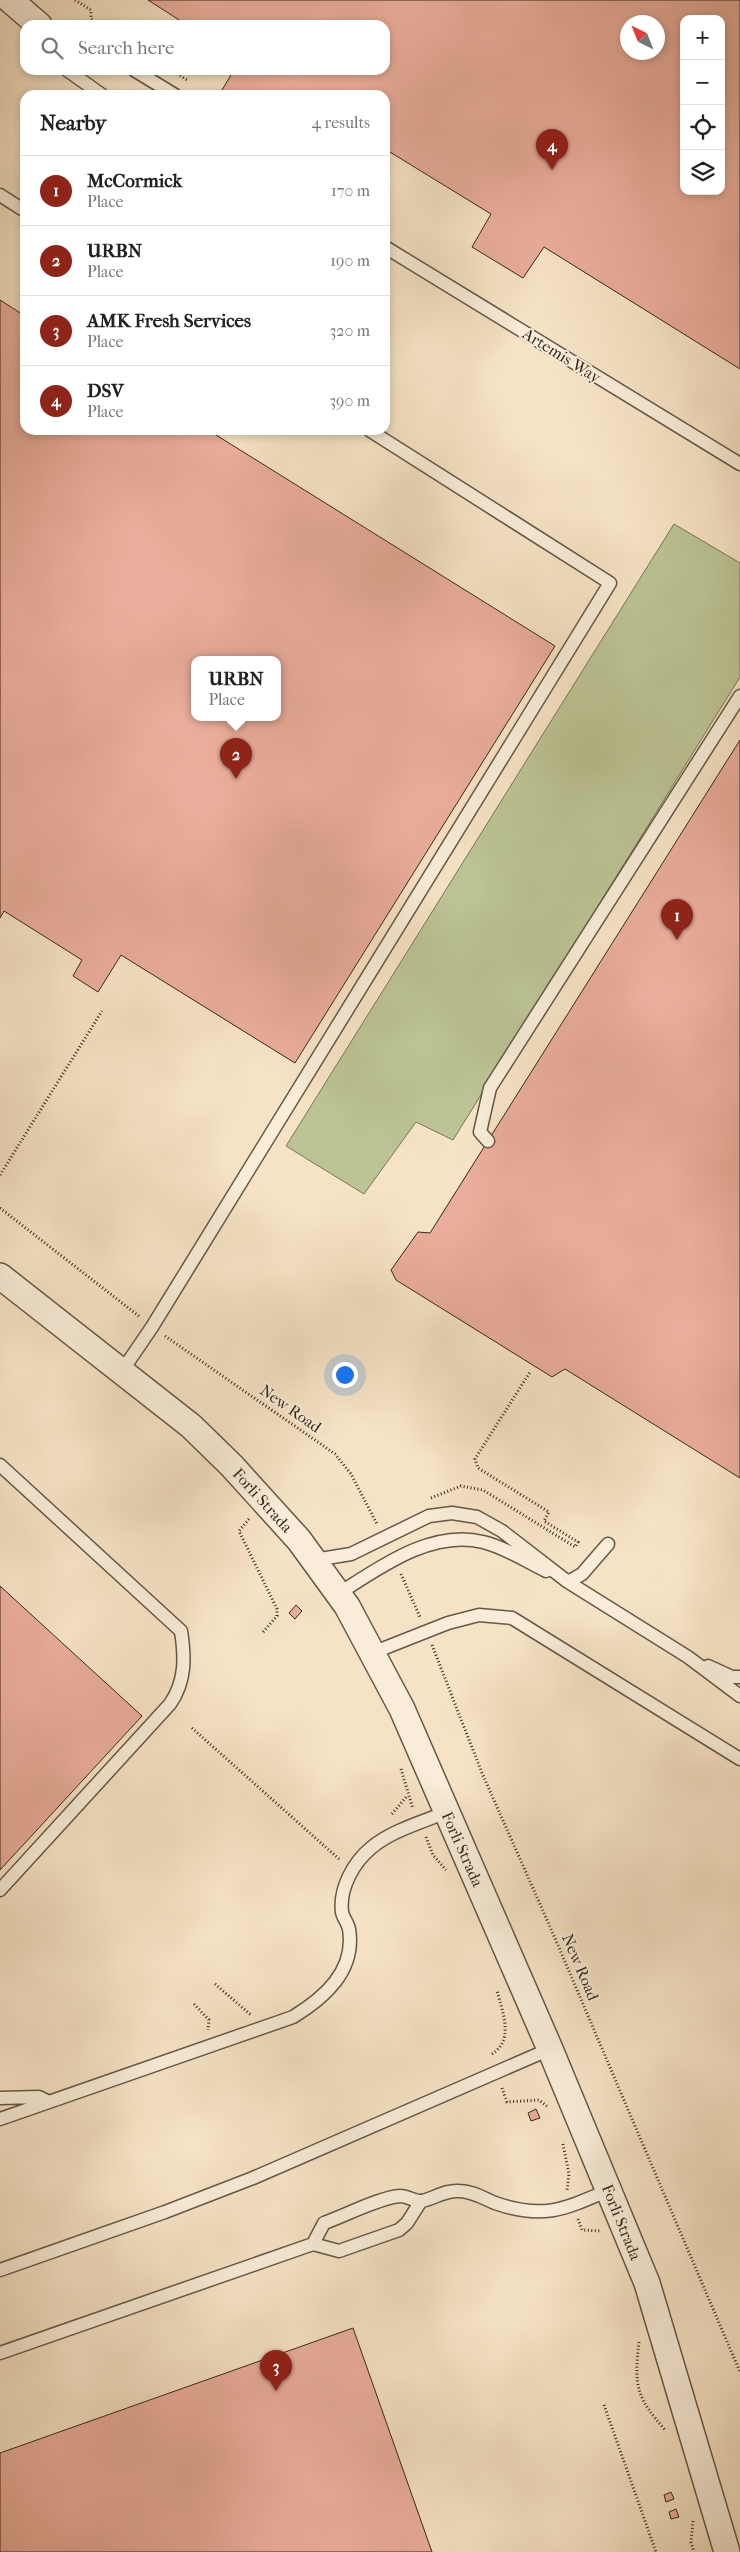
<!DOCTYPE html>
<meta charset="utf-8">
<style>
:root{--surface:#fff;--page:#f6f6f6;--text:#222;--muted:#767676;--line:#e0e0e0;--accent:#8f2418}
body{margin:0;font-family:"IM FELL French Canon",serif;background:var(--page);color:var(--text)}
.controls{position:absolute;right:15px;top:15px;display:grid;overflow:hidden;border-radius:10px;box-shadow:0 2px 8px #0003}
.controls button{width:45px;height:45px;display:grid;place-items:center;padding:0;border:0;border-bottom:1px solid var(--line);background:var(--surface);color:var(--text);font:25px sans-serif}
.compass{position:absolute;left:620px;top:15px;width:45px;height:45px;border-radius:50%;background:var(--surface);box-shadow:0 2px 8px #0003;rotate:317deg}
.you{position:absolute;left:344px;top:1374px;width:18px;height:18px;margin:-12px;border:4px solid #fff;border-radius:50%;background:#1a73e8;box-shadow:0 0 0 8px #1a73e833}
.badge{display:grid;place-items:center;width:32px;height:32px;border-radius:50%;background:var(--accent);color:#fff;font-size:16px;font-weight:700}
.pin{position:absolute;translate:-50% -41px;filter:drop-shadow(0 1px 2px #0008)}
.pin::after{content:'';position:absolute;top:26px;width:18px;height:15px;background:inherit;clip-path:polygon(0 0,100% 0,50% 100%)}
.popup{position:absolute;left:191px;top:656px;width:90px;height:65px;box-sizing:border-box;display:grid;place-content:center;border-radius:10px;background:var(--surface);filter:drop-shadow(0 1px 4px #0005);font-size:16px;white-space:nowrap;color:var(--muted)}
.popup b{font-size:19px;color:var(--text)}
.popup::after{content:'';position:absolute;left:50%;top:100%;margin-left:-10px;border:10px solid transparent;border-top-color:var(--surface)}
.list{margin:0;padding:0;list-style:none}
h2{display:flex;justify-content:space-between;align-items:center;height:65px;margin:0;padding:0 20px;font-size:21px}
h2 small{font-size:16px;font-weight:400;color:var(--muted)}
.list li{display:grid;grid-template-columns:32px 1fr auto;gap:15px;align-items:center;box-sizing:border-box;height:70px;padding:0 20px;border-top:1px solid var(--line)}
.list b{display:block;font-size:19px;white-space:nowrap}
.list p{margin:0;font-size:16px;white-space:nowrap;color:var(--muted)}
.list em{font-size:16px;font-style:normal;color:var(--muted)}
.icon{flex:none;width:28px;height:28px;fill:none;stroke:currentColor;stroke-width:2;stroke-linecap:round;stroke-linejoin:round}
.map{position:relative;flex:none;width:740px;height:2552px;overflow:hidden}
.search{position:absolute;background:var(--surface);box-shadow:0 2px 8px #0003;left:20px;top:20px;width:370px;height:55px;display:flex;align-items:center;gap:12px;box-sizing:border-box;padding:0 18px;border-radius:15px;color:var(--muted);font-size:19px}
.panel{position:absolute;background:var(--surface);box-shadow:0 2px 8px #0003;left:20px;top:90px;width:370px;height:345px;border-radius:15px}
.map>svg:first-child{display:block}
.green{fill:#bcc495;stroke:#787658}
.building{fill:#eaad9b;stroke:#33291b;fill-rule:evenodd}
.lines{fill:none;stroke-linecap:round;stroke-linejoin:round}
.service-casing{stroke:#645846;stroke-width:15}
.minor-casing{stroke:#645846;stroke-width:28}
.path{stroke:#33291b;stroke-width:3;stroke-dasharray:1 2.5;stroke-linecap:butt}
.service{stroke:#f9edd9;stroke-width:12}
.minor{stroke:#f9edd9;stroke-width:25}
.labels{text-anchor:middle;stroke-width:4;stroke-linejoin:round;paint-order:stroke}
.street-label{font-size:16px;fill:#33291b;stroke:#f9edd9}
</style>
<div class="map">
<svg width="740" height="2552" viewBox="0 0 740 2552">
<rect width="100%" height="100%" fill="#f6e3c5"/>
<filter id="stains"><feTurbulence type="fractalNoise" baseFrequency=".004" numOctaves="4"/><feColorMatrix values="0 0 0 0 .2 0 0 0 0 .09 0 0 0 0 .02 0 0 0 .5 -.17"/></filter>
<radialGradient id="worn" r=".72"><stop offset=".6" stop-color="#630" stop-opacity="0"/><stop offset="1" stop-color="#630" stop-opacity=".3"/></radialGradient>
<path class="green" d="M674 524 740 563V677L453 1140 416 1122 364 1194 286 1146Z"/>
<path class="building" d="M148 0H740V369L544 247 523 278 472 247 491 214 385 149V95H297L291 91 289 95H219L234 70H385V25H187ZM684 19H721V191H684ZM628 22H658V52H628Z
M0 300 25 316V430H208L555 646 295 1063 121 955 98 992 73 976 82 960 4 911 0 918ZM195 660H277V718H195Z
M740 740V1478L565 1369 552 1377 396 1280 391 1270 418 1232 430 1233Z
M0 1586 142 1716 0 1870Z
M296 1605 302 1611 295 1619 289 1613Z
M536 2109 540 2118 531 2121 528 2113Z
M353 2328 432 2552H0V2453Z
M671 2492 674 2499 666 2502 664 2495Z
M676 2509 679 2517 671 2519 669 2512Z"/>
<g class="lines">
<g class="service-casing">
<path id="service" d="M67 70 102 95
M134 70 175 95
M0 195 25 211
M385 247 740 464
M488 1141 480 1132 490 1088 740 696
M122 1371 152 1327 610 583 369 430
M0 1465 181 1631C185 1657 186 1681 170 1704L0 1890
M314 1560 351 1554 429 1516 452 1513 477 1517 502 1531 568 1582 688 1657 740 1696
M568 1582 582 1574 608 1544
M338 1594C379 1568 431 1529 483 1542 504 1547 526 1561 546 1571
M372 1653 448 1623 479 1615 512 1618 740 1759
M708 1666 732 1677H740
M0 2098 39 2097 49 2102
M0 2119 293 2017C324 1998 356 1971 349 1929 348 1923 343 1918 342 1912 339 1888 354 1862 371 1848 391 1831 422 1822 447 1812
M313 2244 339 2251 399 2230 407 2223 421 2201
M0 2270 165 2212 253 2178 550 2049
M0 2353 313 2244 324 2223C344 2216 381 2197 400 2196 408 2196 415 2202 422 2201 435 2198 445 2190 459 2191 472 2191 483 2198 495 2203 543 2220 565 2209 609 2190"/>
</g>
<g class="minor-casing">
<path id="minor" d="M10 0 39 25
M0 1276 191 1426 232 1466 299 1540 347 1606 402 1709 550 2049 647 2283 727 2552"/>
</g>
<path class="path" d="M75 0 91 10V19L99 25
M171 70 187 80
M0 1175 102 1011
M0 1208 140 1317
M165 1336 335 1454 351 1474 377 1524
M431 1498 461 1486 483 1490 575 1547 578 1542 544 1521 549 1512 478 1468 475 1459 530 1372
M249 1519 239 1531 277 1609V1616L263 1632
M401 1574 420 1617
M432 1645 482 1773 551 1929 740 2372
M192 1728 339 1859
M401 1769 413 1809
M392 1814 407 1796
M426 1837 433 1855 446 1870
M215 1984 251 2015
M194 2004 209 2020 208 2030
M492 2054C515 2039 502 2012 497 1990
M502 2088 507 2102 539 2100 548 2107
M563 2144 569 2174 567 2190
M578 2219 582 2230 601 2231
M639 2342C634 2387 636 2397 666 2431
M604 2405 656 2552
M693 2521 691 2542 694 2552"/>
<use href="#service" class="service"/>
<use href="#minor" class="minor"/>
</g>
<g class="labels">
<g class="street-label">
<text transform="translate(562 355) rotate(32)" y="6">Artemis Way</text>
<text transform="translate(291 1408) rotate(35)" y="6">New Road</text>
<text transform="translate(263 1500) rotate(48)" y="6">Forli Strada</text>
<text transform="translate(463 1849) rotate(66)" y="6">Forli Strada</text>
<text transform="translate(581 1967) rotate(67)" y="6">New Road</text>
<text transform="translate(622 2222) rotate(68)" y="6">Forli Strada</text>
</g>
</g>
<rect width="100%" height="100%" filter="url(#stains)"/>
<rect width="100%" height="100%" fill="url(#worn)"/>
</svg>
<div class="controls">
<button>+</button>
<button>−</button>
<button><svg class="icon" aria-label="locate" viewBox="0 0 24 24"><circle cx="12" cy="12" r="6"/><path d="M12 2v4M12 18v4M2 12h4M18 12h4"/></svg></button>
<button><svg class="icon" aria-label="layers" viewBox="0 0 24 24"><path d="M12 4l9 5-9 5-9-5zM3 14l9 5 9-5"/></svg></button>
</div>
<svg class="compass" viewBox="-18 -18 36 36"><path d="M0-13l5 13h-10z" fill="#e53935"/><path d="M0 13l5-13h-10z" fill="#767676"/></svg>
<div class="you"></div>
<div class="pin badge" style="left:677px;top:940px">1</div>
<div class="pin badge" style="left:236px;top:779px">2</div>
<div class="popup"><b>URBN</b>Place</div>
<div class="pin badge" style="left:276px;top:2391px">3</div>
<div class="pin badge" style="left:552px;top:170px">4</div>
<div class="search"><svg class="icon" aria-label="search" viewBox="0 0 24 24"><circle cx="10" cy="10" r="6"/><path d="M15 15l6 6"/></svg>Search here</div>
<section class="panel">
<h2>Nearby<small>4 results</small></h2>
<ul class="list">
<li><span class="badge">1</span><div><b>McCormick</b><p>Place</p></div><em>170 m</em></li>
<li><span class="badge">2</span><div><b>URBN</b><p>Place</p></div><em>190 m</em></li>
<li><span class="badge">3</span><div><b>AMK Fresh Services</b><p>Place</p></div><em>320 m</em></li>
<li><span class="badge">4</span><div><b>DSV</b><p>Place</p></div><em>390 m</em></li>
</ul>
</section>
</div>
